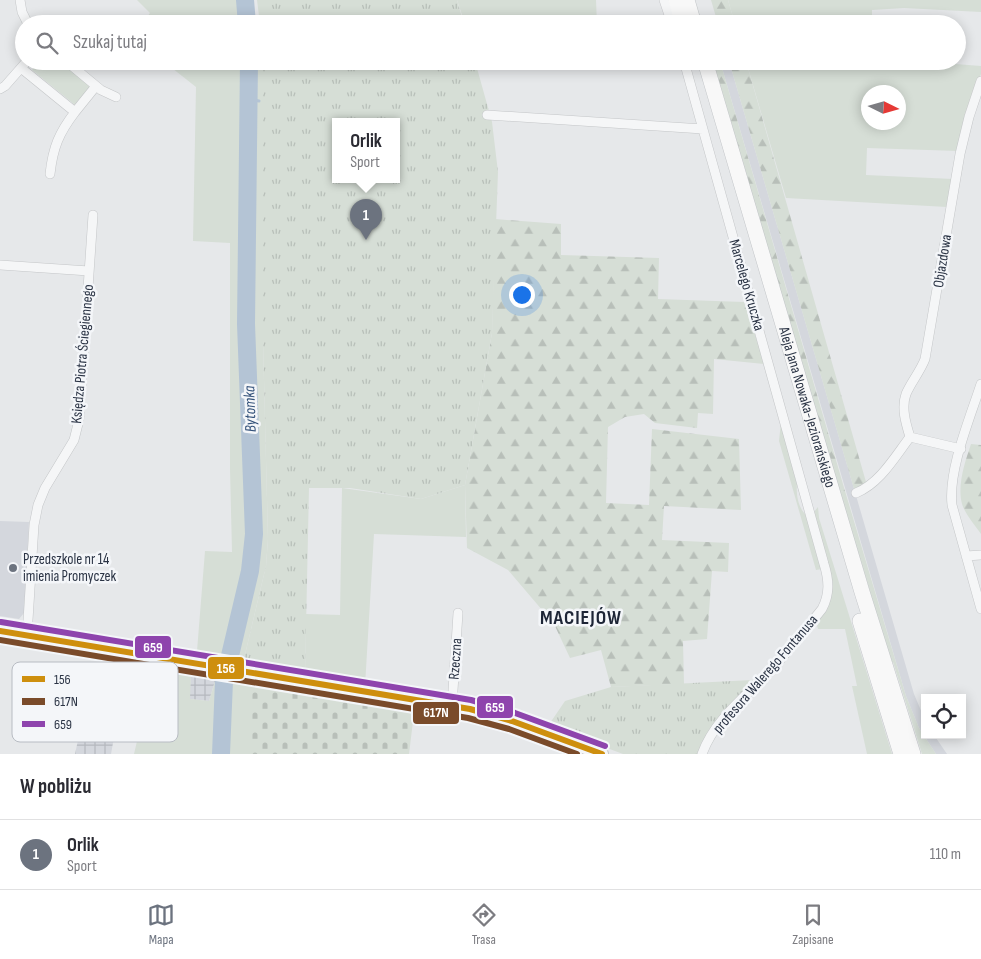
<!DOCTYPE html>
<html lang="pl">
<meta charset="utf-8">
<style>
:root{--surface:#fff;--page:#f7f7f7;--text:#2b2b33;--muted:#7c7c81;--line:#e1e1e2;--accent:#6c737f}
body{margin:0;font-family:"Sofia Sans Condensed",sans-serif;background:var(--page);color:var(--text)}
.controls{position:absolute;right:15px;bottom:15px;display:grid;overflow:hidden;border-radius:0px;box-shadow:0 2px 12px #0003}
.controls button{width:45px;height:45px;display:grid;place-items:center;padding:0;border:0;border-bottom:1px solid var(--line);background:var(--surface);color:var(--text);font:25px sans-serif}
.compass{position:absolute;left:861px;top:85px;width:45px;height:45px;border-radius:50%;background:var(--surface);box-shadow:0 2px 12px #0003;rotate:95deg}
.you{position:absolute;left:521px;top:294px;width:18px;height:18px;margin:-12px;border:4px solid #fff;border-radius:50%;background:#1a73e8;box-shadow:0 0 0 8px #1a73e833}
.badge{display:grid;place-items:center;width:32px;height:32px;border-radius:50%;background:var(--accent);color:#fff;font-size:16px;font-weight:700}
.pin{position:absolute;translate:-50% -41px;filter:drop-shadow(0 1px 2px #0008)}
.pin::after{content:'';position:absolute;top:26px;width:18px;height:15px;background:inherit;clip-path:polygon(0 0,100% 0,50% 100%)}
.popup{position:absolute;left:332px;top:118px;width:68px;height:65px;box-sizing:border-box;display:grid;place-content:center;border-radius:0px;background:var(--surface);filter:drop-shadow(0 1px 4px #0005);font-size:16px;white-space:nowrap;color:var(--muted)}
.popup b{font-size:19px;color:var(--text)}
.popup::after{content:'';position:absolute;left:50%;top:100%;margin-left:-10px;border:10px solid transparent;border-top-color:var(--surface)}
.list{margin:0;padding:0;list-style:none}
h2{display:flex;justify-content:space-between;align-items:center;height:65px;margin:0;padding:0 20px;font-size:21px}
h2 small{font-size:16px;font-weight:400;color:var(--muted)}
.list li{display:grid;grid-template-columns:32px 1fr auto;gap:15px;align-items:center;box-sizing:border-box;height:70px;padding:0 20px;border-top:1px solid var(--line)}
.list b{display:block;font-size:19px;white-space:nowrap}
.list p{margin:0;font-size:16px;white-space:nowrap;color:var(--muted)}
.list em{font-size:16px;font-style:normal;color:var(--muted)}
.icon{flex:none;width:28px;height:28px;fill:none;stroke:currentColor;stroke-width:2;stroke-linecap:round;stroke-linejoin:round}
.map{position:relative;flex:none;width:981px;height:754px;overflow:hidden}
.search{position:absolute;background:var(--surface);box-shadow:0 2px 12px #0003;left:15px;right:15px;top:15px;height:55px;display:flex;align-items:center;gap:12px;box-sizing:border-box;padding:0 18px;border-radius:28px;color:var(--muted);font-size:19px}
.sheet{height:135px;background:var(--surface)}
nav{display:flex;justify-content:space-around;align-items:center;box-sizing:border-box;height:70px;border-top:1px solid var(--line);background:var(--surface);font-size:14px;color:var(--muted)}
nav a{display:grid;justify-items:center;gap:2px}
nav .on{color:var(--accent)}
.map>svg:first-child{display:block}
.built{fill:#d4d7dd}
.industrial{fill:url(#industrial-grid)}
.green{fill:#d6ded6;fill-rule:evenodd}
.forest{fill:url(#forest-firs)}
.cemetery{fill:url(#cemetery-stones)}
.park{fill:url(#park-tufts);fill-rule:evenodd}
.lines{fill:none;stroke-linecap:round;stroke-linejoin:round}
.stream{stroke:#b4c4d5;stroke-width:3}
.river{stroke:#b4c4d5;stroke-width:18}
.street-casing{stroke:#c4c6c8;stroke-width:10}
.secondary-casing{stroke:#c4c6c8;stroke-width:14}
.primary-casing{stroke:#c2c5c8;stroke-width:16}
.street{stroke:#f5f6f7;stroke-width:9}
.secondary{stroke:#f8f8f8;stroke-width:12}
.primary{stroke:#f8f8f8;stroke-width:15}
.bus-1-casing{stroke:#f4f6f9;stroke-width:10}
.bus-2-casing{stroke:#f4f6f9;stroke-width:10}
.bus-3-casing{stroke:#f4f6f9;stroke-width:10}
.bus-1{stroke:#ce8f0e;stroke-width:6}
.bus-2{stroke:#7a4b2a;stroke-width:6}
.bus-3{stroke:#8e44ad;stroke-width:6}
.poi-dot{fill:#6c737f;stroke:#f4f6f9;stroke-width:2}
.labels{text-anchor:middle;stroke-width:5;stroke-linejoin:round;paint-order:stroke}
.street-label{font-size:15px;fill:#2b3445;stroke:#f4f6f9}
.poi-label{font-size:15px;fill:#2b3445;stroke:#f4f6f9;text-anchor:start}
.water-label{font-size:16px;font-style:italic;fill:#34527a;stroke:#f4f6f9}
.district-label{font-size:20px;font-weight:bold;letter-spacing:1px;fill:#1d2536;stroke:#f4f6f9}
.key{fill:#f4f6f9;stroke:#b8bcc3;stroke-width:1}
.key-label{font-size:14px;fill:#2b3445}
.line-badge{stroke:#f4f6f9;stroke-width:2}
.badge-label{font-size:14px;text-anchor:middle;font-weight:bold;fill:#fff}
</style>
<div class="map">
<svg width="981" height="754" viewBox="0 0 981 754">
<defs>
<pattern id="industrial-grid" width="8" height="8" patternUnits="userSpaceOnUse" patternTransform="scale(1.25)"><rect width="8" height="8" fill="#d4d7dd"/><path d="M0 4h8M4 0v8" fill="none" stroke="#b6b9bf"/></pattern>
<pattern id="forest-firs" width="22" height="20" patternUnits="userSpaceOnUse" patternTransform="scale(1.25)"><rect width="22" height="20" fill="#d6ded6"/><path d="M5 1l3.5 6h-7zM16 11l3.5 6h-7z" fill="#b8bfb9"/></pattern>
<pattern id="cemetery-stones" width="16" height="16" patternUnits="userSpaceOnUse" patternTransform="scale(1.25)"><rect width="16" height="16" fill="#d6ded6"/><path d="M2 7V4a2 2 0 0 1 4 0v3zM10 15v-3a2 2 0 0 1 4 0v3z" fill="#b8bfb9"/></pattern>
<pattern id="park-tufts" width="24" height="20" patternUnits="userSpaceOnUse" patternTransform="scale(1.25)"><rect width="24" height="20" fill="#d6ded6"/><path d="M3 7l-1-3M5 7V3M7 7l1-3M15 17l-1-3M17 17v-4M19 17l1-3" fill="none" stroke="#b8bfb9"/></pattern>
</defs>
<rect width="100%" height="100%" fill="#e6e8ea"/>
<path class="built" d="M720 61H729L914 694 925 720V735H934L947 754H936L919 728 906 696Z
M0 521 29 522 24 613 19 619 0 616Z"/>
<path class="industrial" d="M191 675 216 678 209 701 189 699Z
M92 676 124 682 111 754H75Z"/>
<path class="green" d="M137 0H239L243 24H142L150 13Z
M457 0H596L597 24 464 21Z
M728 0H981V12L904 8 872 10V24H735Z
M39 61H60L91 87 75 105 32 70Z
M163 61H244L241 321 244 459 248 525 244 573 225 656 197 651 205 551 232 552 230 469V243L193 241 196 87Z
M254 61H263V340L268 539 266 566 243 663 237 662 257 565 259 546 252 323Z
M746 61H916L981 66V74L965 116 958 151 867 148 866 175 953 179 947 207 786 198ZM868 92H898V122H868Z
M781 422 797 484C796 495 798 508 807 516L822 569 816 570 779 441Z
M465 485 466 537 374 534 365 686 305 675 306 614 340 615 342 488 421 499Z
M845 491 906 696 919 728 936 754H922L893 662H891L840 492Z
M818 507 819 518 892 754H867L852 686H857L845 629H818L816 622 828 604 813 513Z
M154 669 191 675 190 699 209 701 216 678H219L216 710V754H134Z
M231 679 248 686V754H228L226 723Z"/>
<path class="forest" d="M711 0H728L735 24H718Z
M712 61H720L845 491 840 492Z
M729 61H746L866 482 861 486 854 489Z
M495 219 561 224V255L659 258 658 299 744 302 765 364 714 359 713 414 698 413 697 428 655 423 644 414 625 417 608 427 606 503 649 505 652 429 739 439 741 510 664 506 662 540 729 543 728 572 712 571 707 639 683 641 684 684 611 687 601 650 570 658 554 624 508 570 467 548 465 485 492 333Z
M971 444 981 445V534C975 525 965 514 962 504 957 485 965 462 971 444Z"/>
<path class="cemetery" d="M248 686 296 692 414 713 409 754H248Z"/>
<path class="park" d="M257 0H457L464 24H260Z
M263 61H475L492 122 498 172 492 333 465 485 421 499 350 488H309L305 675 243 663 266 566 268 539 263 340ZM336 121H396V179H336Z
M753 680 723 714 698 754H623L548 726 565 701 611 687Z"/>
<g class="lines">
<path class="stream" d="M248 99 259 101"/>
<path class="river" d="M245 0 247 24
M221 754 224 681 250 571 254 534 246 324 249 61"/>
<g class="street-casing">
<path id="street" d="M20 0 22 12 28 24
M664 0 672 24
M66 61 101 90 116 97
M684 61 824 564C829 580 830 594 822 609 805 630 788 652 770 671 745 697 715 719 702 754
M21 68 75 112 96 86
M0 89 5 86 27 61
M487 115 703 129
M50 174C53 147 59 133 75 112
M0 265 89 271
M981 384C970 418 948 470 952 505L981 609
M910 437C906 424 901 408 906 394 911 382 920 372 925 359L960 154 969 117 981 81
M910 437 961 449
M856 493C880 483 894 458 910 437
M966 556 981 555
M27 636 34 525 38 505 45 488 74 440 79 420 93 215
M452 706 458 613"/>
</g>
<g class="secondary-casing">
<path id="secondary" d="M0 631 470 709 512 721 602 754"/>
</g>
<g class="primary-casing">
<g id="primary">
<path d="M676 0 683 24"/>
<path d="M687 0 694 24"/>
<path id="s1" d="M705 61 862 592 913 754"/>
<path d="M860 621 901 754"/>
</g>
</g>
<use href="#street" class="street"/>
<use href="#secondary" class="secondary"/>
<use href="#primary" class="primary"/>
<g class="bus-1-casing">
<path id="bus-1" d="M0 631 470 709 512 721 602 754"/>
</g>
<g class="bus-2-casing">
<path id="bus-2" d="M0 640 468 718 509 729 577 754"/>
</g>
<g class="bus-3-casing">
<path id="bus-3" d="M1 622 471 700 515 713 605 746"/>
</g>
<use href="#bus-1" class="bus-1"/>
<use href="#bus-2" class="bus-2"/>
<use href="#bus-3" class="bus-3"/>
</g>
<circle class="poi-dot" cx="13" cy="568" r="5"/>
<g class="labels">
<g class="street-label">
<text transform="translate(942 261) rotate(-81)" y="5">Objazdowa</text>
<text transform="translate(747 285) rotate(74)" y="5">Marcelego Kruczka</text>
<text transform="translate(82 354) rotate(-85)" y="5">Księdza Piotra Ściegiennego</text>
<text dy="5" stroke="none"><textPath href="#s1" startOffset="361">Aleja Jana Nowaka-Jeziorańskiego</textPath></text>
<text transform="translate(455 659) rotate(-86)" y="5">Rzeczna</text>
<text transform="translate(765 674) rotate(-49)" y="5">profesora Walerego Fontanusa</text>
</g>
<g class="poi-label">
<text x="23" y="564">Przedszkole nr 14<tspan x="23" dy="17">imienia Promyczek</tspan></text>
</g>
<g class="water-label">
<text transform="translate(249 409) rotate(-92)" y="6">Bytomka</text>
</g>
<g class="district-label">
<text x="581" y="624">MACIEJÓW</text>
</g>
</g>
<rect x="12" y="662" width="166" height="80" rx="8" class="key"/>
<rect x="22" y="676" width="23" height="6" fill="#ce8f0e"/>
<rect x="22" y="698" width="23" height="7" fill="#7a4b2a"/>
<rect x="22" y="721" width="23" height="6" fill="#8e44ad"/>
<g class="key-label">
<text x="54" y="684">156</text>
<text x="54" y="706">617N</text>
<text x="54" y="729">659</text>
</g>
<g class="line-badge">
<rect x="134" y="635" width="38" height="24" rx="5" fill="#8e44ad"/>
<rect x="207" y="656" width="38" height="24" rx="5" fill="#ce8f0e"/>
<rect x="476" y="695" width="38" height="24" rx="5" fill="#8e44ad"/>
<rect x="412" y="701" width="48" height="24" rx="5" fill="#7a4b2a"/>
</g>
<g class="badge-label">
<text x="153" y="652">659</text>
<text x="226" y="673">156</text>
<text x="495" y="712">659</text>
<text x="436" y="717">617N</text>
</g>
</svg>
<div class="controls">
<button><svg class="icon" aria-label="locate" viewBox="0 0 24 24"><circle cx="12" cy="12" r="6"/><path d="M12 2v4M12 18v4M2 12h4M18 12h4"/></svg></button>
</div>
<svg class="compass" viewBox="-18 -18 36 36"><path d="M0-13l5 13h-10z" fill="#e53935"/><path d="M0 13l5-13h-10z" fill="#7c7c81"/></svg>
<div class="you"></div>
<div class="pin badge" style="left:366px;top:240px">1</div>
<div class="popup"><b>Orlik</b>Sport</div>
<div class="search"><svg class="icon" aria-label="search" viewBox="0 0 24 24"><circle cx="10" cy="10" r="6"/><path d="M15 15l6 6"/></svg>Szukaj tutaj</div>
</div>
<section class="sheet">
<h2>W pobliżu<small></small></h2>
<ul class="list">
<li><span class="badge">1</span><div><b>Orlik</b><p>Sport</p></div><em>110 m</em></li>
</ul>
</section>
<nav>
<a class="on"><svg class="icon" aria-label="map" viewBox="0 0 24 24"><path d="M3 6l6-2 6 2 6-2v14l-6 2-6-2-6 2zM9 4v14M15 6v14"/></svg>Mapa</a>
<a><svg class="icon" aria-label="directions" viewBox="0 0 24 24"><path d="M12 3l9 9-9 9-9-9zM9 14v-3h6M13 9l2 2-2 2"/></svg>Trasa</a>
<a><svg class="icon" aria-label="saved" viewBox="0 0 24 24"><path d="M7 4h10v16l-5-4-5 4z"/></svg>Zapisane</a>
</nav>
